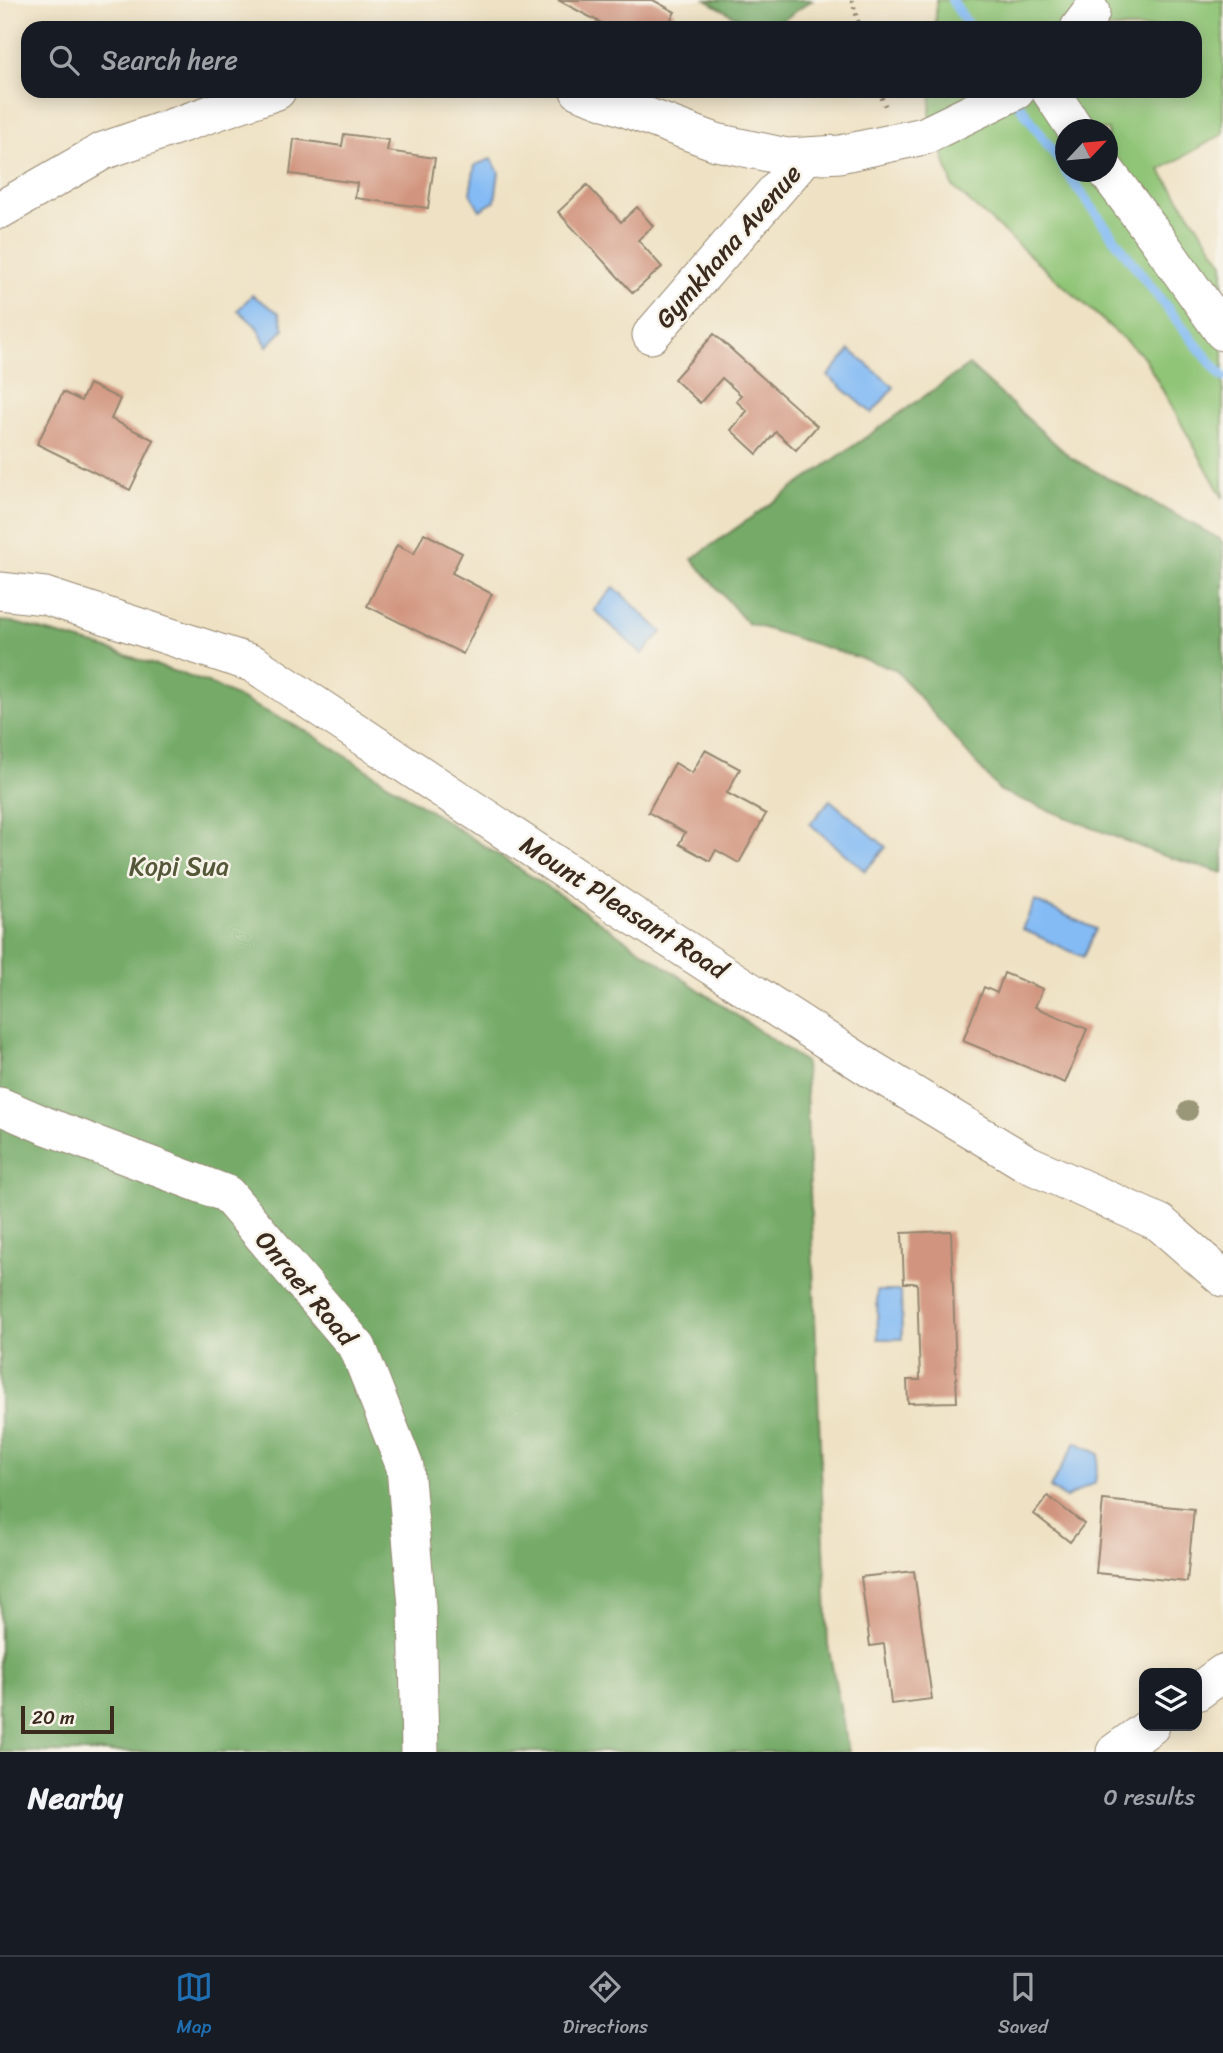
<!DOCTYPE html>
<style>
:root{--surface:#171b24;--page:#242831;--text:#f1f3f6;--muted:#9ea1a6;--line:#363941;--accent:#1f6fb2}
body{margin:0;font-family:Sriracha,sans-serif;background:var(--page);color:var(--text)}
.controls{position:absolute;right:21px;bottom:21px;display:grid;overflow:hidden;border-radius:14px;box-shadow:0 4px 18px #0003}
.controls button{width:63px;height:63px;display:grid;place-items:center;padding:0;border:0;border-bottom:2px solid var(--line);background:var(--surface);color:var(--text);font:35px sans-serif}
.compass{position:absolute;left:1055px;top:119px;width:63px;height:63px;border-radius:50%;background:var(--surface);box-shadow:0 4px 18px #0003;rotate:64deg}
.scale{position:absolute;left:21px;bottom:18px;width:93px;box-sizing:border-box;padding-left:7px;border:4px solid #3b2a1e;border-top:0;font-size:19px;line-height:24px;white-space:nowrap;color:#3b2a1e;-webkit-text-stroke:5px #f7f3e8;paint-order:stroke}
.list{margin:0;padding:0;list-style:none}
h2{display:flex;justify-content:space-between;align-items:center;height:91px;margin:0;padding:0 28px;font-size:30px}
h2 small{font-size:23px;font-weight:400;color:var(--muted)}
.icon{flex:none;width:38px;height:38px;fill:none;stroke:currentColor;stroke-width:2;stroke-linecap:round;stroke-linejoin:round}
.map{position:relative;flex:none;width:1223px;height:1752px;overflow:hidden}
.search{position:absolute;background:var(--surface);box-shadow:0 4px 18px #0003;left:21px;right:21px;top:21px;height:77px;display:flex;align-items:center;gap:18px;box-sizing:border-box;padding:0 24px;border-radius:21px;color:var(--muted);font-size:26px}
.sheet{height:203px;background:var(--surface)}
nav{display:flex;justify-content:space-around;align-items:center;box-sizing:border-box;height:98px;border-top:2px solid var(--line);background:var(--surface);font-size:19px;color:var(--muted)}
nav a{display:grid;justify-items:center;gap:4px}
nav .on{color:var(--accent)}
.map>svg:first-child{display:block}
.green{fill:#90c577;stroke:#66784a;stroke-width:2;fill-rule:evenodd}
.forest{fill:#74aa68;stroke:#586a43;stroke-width:2}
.water{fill:#84bbf4;stroke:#607289;stroke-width:2}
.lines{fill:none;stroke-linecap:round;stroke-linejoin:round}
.stream{stroke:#84bbf4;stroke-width:10}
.building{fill:#d1947e}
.minor-casing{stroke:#958671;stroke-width:39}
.path{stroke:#958671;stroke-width:4.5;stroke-dasharray:2 5;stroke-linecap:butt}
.minor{stroke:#fff;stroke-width:37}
.tree{fill:#9a9678}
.labels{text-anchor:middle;stroke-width:5;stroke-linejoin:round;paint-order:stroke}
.street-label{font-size:26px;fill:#3b2a1e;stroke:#f7f3e8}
.park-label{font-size:26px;fill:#545839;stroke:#f7f3e8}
</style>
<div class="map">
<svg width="1223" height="1752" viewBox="0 0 1223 1752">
<rect width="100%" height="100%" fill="#f7f3e8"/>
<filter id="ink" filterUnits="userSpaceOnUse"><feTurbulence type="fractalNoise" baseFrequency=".0143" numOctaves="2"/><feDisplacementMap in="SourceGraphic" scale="14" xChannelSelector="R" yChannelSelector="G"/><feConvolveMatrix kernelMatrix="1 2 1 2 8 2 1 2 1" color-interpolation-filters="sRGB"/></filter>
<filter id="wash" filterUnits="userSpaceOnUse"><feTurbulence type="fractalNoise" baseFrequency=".00686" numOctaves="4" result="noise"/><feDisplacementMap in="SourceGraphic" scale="28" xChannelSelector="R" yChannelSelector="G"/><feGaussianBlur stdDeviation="1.57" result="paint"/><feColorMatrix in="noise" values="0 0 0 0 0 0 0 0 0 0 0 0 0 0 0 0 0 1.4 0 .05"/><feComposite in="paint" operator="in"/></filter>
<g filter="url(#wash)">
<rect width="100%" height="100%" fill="#efe2c4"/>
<path class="green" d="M937 0H1223V134L1160 170 1223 263V498L1144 357 953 187 930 113 932 91H1195V28H935ZM1066 130H1108V172H1066Z"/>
<path class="forest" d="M706 0H812L772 28H755Z
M969 365 1071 458 1220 539 1223 544V873L1161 855 1000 791 895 669 747 623 692 559Z
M0 621 12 622 99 646 211 684 310 733 563 897 805 1062 828 1645 849 1752H0Z"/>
<path class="water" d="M491 159 499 172 495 201 480 210 470 193 475 165Z
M252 295 279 313 284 329 267 346 256 326 238 310Z
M850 350 894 387 872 413 828 376Z
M614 587 662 632 642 654 594 610Z
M830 800 886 847 865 871 810 824Z
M1035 901 1096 929 1083 957 1022 929Z
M877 1291H901L902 1339H878Z
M1076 1442 1099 1454 1095 1482 1066 1498 1050 1488Z"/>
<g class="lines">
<path class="stream" d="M952 0 970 28
M1016 100 1066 170
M1066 172C1116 242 1167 311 1223 377"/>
</g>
<g id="blocks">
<path class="building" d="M558 0H653L675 12 666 28H606L607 26Z
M344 134 389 140 387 151 435 158 428 208 355 198 357 183 290 174 294 139 342 146Z
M587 185 621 222 637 207 653 226 638 240 662 267 633 293 558 212Z
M714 334 817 426 796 450 776 432 757 454 731 430 747 411 736 401 741 395 722 378 700 403 674 379Z
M89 384 120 399 111 419 154 440 130 490 37 444 63 392 81 401Z
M424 533 462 553 452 573 492 594 463 654 367 606 397 545 414 554Z
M705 750 740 769 727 793 766 814 739 863 716 850 710 861 679 844 685 833 648 812 675 763 692 773Z
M1004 973 1043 989 1035 1007 1087 1029 1065 1083 963 1041 984 987 997 993Z
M951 1231 957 1402 908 1403 907 1380H920L917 1283H904L902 1233Z
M1048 1496 1084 1524 1070 1542 1034 1514Z
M1103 1500 1194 1509 1187 1582 1096 1573Z
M914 1571 932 1699 891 1704 884 1644 870 1646 861 1577Z"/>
</g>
</g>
<g filter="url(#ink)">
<use href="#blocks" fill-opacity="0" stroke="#958671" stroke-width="2"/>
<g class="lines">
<g class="minor-casing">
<path id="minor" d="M1079 28 1091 12
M579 91 716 142 787 157 840 154 924 136 1016 91
M1050 91 1076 130
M1107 172 1158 240 1223 332
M0 210 103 151 277 91
M651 335 806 156
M0 591 45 596 254 664 623 909 871 1069 1028 1164 1160 1223 1223 1278
M0 1106 44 1125 227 1194 358 1348 405 1467 417 1606 420 1752
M1197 1692 1223 1673
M1115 1752 1151 1726"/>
</g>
<path class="path" d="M852 0 860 28
M879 91 887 110"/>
<use href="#minor" class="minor"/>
</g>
<circle class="tree" cx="1188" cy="1111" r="10"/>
</g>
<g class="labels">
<g class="street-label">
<text transform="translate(728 246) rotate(-49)" y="9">Gymkhana Avenue</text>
<text transform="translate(624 907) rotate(33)" y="9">Mount Pleasant Road</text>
<text transform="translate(306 1288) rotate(50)" y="9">Onraet Road</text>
</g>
<g class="park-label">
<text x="179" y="875">Kopi Sua</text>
</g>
</g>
</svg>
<div class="controls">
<button><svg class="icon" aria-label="layers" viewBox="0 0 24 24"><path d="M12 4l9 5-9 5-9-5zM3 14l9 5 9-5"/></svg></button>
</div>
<svg class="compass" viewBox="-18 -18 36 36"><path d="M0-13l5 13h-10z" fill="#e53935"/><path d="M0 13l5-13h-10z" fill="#9ea1a6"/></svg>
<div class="scale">20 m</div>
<div class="search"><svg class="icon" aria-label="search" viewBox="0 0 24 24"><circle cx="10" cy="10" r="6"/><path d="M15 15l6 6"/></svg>Search here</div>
</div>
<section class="sheet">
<h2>Nearby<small>0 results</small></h2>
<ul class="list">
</ul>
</section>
<nav>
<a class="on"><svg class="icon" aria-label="map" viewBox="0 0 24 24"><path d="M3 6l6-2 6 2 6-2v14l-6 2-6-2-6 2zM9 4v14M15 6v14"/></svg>Map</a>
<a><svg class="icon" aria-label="directions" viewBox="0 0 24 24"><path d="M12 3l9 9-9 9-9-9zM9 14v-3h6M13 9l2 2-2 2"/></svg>Directions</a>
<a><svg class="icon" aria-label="saved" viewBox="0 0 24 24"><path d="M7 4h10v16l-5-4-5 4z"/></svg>Saved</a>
</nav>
